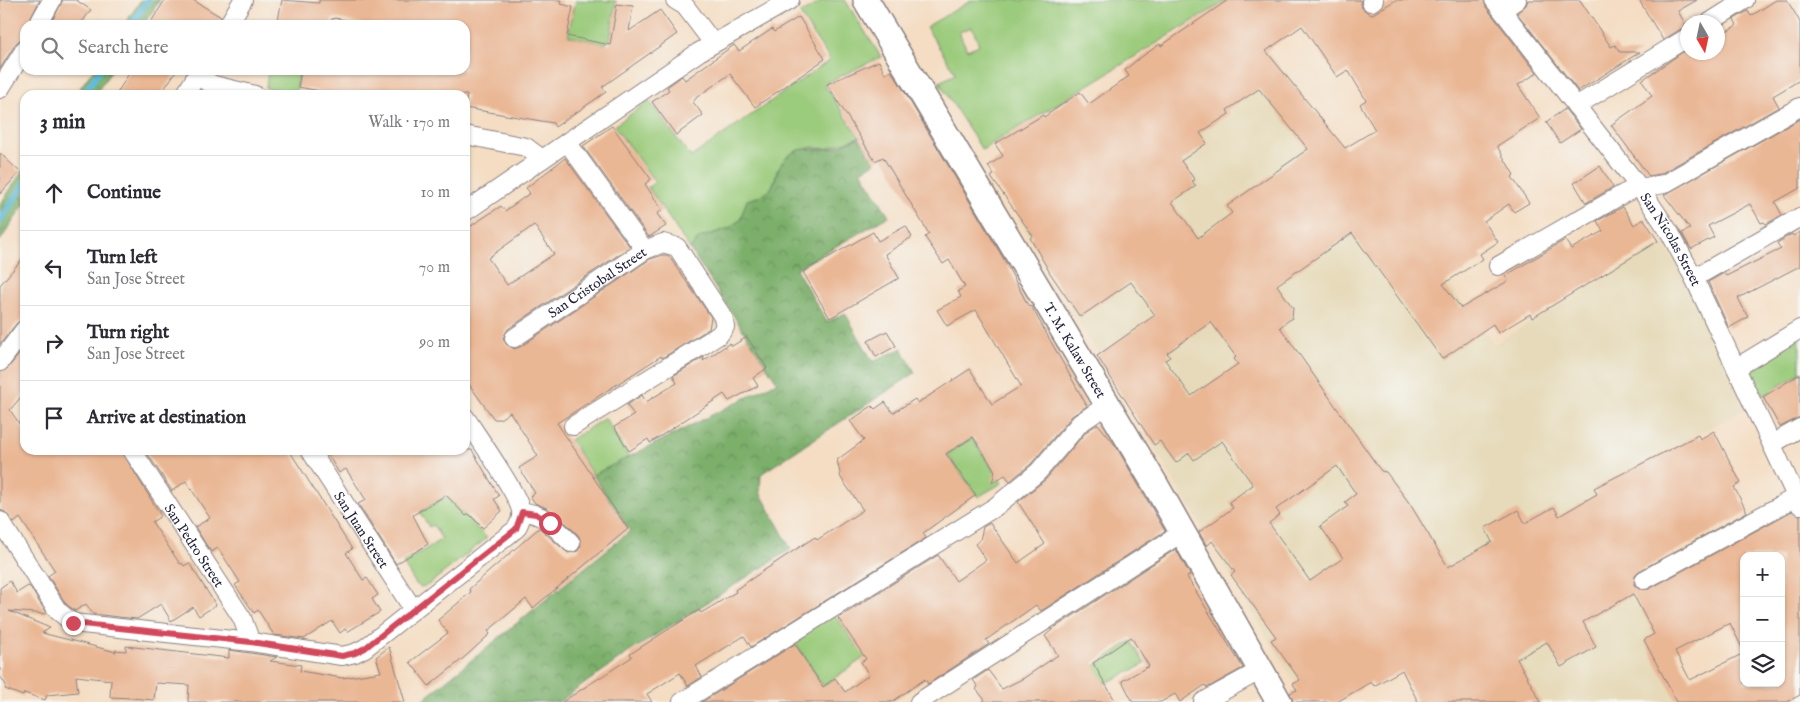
<!DOCTYPE html>
<meta charset="utf-8">
<style>
:root{--surface:#fff;--page:#f2f2f3;--text:#2b2b33;--muted:#7c7c81;--line:#e1e1e2}
body{margin:0;font-family:"IM FELL English",serif;background:var(--page);color:var(--text)}
.controls{position:absolute;right:15px;bottom:15px;display:grid;overflow:hidden;border-radius:10px;box-shadow:0 1px 4px #0004}
.controls button{width:45px;height:45px;display:grid;place-items:center;padding:0;border:0;border-bottom:1px solid var(--line);background:var(--surface);color:var(--text);font:25px sans-serif}
.compass{position:absolute;left:1680px;top:15px;width:45px;height:45px;border-radius:50%;background:var(--surface);box-shadow:0 1px 4px #0004;rotate:171deg}
.stop{position:absolute;width:15px;height:15px;margin:-11px;border:4px solid #d1495b;border-radius:50%;background:#fff}
.stop.end{background:#d1495b;border-color:#fff;box-shadow:0 1px 5px #0008}
.list{margin:0;padding:0;list-style:none}
h2{display:flex;justify-content:space-between;align-items:center;height:65px;margin:0;padding:0 20px;font-size:21px}
h2 small{font-size:16px;font-weight:400;color:var(--muted)}
.list li{display:grid;grid-template-columns:32px 1fr auto;gap:15px;align-items:center;box-sizing:border-box;height:75px;padding:0 20px;border-top:1px solid var(--line)}
.list b{display:block;font-size:19px;white-space:nowrap}
.list p{margin:0;font-size:16px;white-space:nowrap;color:var(--muted)}
.list em{font-size:16px;font-style:normal;color:var(--muted)}
.icon{flex:none;width:28px;height:28px;fill:none;stroke:currentColor;stroke-width:2;stroke-linecap:round;stroke-linejoin:round}
.map{position:relative;flex:none;width:1800px;height:702px;overflow:hidden}
.search{position:absolute;background:var(--surface);box-shadow:0 1px 4px #0004;left:20px;top:20px;width:450px;height:55px;display:flex;align-items:center;gap:12px;box-sizing:border-box;padding:0 18px;border-radius:15px;color:var(--muted);font-size:19px}
.panel{position:absolute;background:var(--surface);box-shadow:0 1px 4px #0004;left:20px;top:90px;width:450px;height:365px;border-radius:15px}
.map>svg:first-child{display:block}
.built{fill:#e6daba}
.green{fill:#9bcb7b;stroke:#5e765b;fill-rule:evenodd}
.forest{fill:url(#forest-crowns);stroke:#4f6853}
.lines{fill:none;stroke-linecap:round;stroke-linejoin:round}
.stream{stroke:#59b7d8;stroke-width:6}
.building{fill:#eab795;fill-rule:evenodd}
.street-casing{stroke:#8b807f;stroke-width:20}
.secondary-casing{stroke:#8b807f;stroke-width:28}
.street{stroke:#fff;stroke-width:18}
.secondary{stroke:#fff;stroke-width:25}
.route{stroke:#d1495b;stroke-width:6}
.labels{text-anchor:middle;stroke-width:4;stroke-linejoin:round;paint-order:stroke}
.street-label{font-size:14px;fill:#22223b;stroke:#f6f6f2}
</style>
<div class="map">
<svg width="1800" height="702" viewBox="0 0 1800 702">
<defs>
<pattern id="forest-crowns" width="20" height="18" patternUnits="userSpaceOnUse" patternTransform="scale(1.25)"><rect width="20" height="18" fill="#7caf6b"/><path d="M2 6a3 3 0 1 1 6 0M12 15a3 3 0 1 1 6 0" fill="none" stroke="#658e59"/></pattern>
</defs>
<rect width="100%" height="100%" fill="#f6f6f2"/>
<filter id="ink" filterUnits="userSpaceOnUse"><feTurbulence type="fractalNoise" baseFrequency=".02" numOctaves="2"/><feDisplacementMap in="SourceGraphic" scale="10" xChannelSelector="R" yChannelSelector="G"/><feConvolveMatrix kernelMatrix="1 2 1 2 8 2 1 2 1" color-interpolation-filters="sRGB"/></filter>
<filter id="wash" filterUnits="userSpaceOnUse"><feTurbulence type="fractalNoise" baseFrequency=".0096" numOctaves="4" result="noise"/><feDisplacementMap in="SourceGraphic" scale="20" xChannelSelector="R" yChannelSelector="G"/><feGaussianBlur stdDeviation="1.12" result="paint"/><feColorMatrix in="noise" values="0 0 0 0 0 0 0 0 0 0 0 0 0 0 0 0 0 1.4 0 .05"/><feComposite in="paint" operator="in"/></filter>
<g filter="url(#wash)">
<rect width="100%" height="100%" fill="#f4ddc3"/>
<path class="built" d="M1267 49 1361 168 1494 344 1664 243 1694 299 1745 409 1593 488 1644 594 1702 702H1444L1422 658 1374 686 1351 646 1294 682 1018 219Z"/>
<path class="green" d="M576 0 616 1 610 40 605 44 568 36Z
M824 0H845L881 57 824 84 859 137 826 149 811 147 777 170C773 191 768 195 747 200L740 220 729 228 699 238 690 249 648 187 655 182 614 126 649 101 691 157 830 60 800 14Z
M972 0H1225L1226 1 982 150 939 82 956 74 926 27ZM972 27 979 45 967 50 959 32Z
M268 70H300L296 93 266 88Z
M1800 338V373L1763 396 1751 371Z
M605 418 629 457 593 475 570 440Z
M972 438 1002 483 978 497 947 454Z
M446 496 487 538 428 585 421 587 416 584 403 563 442 539 433 525 429 527 420 512Z
M834 614 856 645 868 655 823 686 792 637Z
M1131 641 1145 664 1104 684 1055 693Z"/>
<path class="forest" d="M141 0H160L143 25H124Z
M93 70H112L95 95H75Z
M859 137 875 163 861 171 889 216 796 269 827 322 845 313 873 362 902 348 915 373 761 474 760 492 791 549 628 653 559 702H420L630 531 593 475 777 382 690 249 699 238 729 228 740 220 747 200C788 192 765 171 792 153 803 146 814 150 826 149 836 149 849 141 859 137Z
M25 167V203L0 241V205Z"/>
<g class="lines">
<path class="stream" d="M131 25 148 0
M83 95 100 70
M0 221 25 183"/>
</g>
<g id="blocks">
<path class="building" d="M0 0H40L27 25H25V32L21 39 16 43 0 69Z
M63 0H76L91 10 80 25H50Z
M165 0H193L221 17 217 25H149Z
M282 0 319 3V0H562L561 4 573 7 567 36 610 45 617 4 633 6 629 31 660 10 677 34 602 87 606 92 555 127 553 123 465 108 467 95H342L298 87 301 70H465V25H368L335 18 332 19 330 25H277Z
M1228 0H1360L1362 8 1371 15 1396 0H1484L1486 7 1537 73 1518 85 1540 118 1497 146 1514 175 1512 177 1529 203 1514 212 1509 204 1484 221 1498 242 1480 254 1483 259 1443 284 1461 308 1508 281 1505 276 1565 240 1571 249 1603 231 1597 221 1623 207 1634 225 1644 219 1658 241 1532 318 1530 314 1498 333 1493 324 1442 359 1352 233 1277 285 1293 308 1292 318 1280 327 1381 471 1386 472 1410 504 1448 567 1492 542 1485 528 1518 510 1525 523 1554 507 1559 516 1597 494 1594 488 1698 435 1700 439 1714 431 1741 483 1734 487 1747 512 1639 571 1635 575 1634 585 1639 589H1649L1792 511 1800 515V695L1787 702H1677L1644 640 1654 634 1633 594 1583 622 1596 647 1561 667 1547 642 1517 659 1541 702H1418L1402 670 1374 686 1371 682 1337 702H1293L1290 693 1297 690 1293 684 1300 680 1271 640 1276 637 1231 575 1235 572 1212 541 1207 546 1199 532 1233 508 1229 502 1253 485 1222 441 1194 460 1189 453 1176 463 1160 441 1154 445 1097 356 1155 315 1131 282 1080 317 1050 273 1030 238 1033 236 991 177 994 175 988 166 1003 156 995 144 1043 115 1044 117 1080 92 1089 104 1129 76 1125 70 1137 60 1160 44 1161 46ZM1302 26 1337 77 1348 70 1366 100 1360 104 1375 130 1345 148 1266 51ZM1259 89 1308 149 1227 206 1232 213 1198 238 1172 202 1196 186 1192 181 1195 180 1181 161 1207 143 1200 133 1229 114 1227 110ZM1211 322 1236 357 1234 359 1238 364 1191 396 1165 360 1170 357 1167 353ZM1337 466 1356 494 1345 502 1348 506 1320 526 1343 558 1310 581 1269 523 1280 515 1276 509ZM1744 556H1781V683H1744V653L1690 680 1675 651 1730 623 1744 652Z
M1528 0H1580L1611 47 1615 45 1620 52H1640L1578 91 1517 13 1526 5Z
M1639 0H1697L1678 11 1686 26 1663 40Z
M1776 0H1787L1800 22V80L1773 96 1779 107 1660 174 1649 176 1611 125 1652 96 1642 80 1683 52H1718V36L1737 25 1734 19 1748 11 1751 16Z
M799 17 825 59 755 107 730 74 697 97 693 102 703 115 676 135 652 102 669 90 667 87 682 76 685 80 734 45 739 51 772 29 774 32Z
M879 61 885 74 891 71 898 81 1002 256 1029 307 1031 306 1087 406 1072 416 1031 464 1010 481 1005 475 992 483 995 471 973 437 946 454 976 495 923 533 926 538 751 647 744 636 696 666 702 677 688 686 680 673 647 694 652 702H562L632 657 630 654 699 610 701 613 736 592 735 590 781 559 815 537 817 540 863 510 841 478 837 460 864 440 850 421 872 406 875 409 885 402 893 413 915 399 918 403 970 369 992 404 1021 386 976 310 947 326 937 310 961 297 958 291 965 287 949 260 943 264 925 237 929 234 883 157 875 161 827 84Z
M131 70H177L160 95H116Z
M1565 109 1581 129 1560 143 1546 122Z
M1800 119V188L1775 202 1782 215 1766 224 1764 222 1761 223 1750 204 1708 226 1714 237 1691 249 1682 233 1690 229 1664 195Z
M612 126 651 179 645 184 662 210 657 214 666 226 649 237 583 146Z
M0 153 20 172 0 194Z
M565 158 630 247 508 329 503 338 506 344 514 349 520 347 650 259 663 255H668L711 317 709 329 662 358 661 356 557 423 628 529 533 608 526 599 488 631 490 634 466 656 429 686 410 662 448 633 438 620 471 592 469 589 539 528 568 553 578 551 581 545 579 536 568 525 549 509 535 503 530 496 535 493 519 468 538 456 510 412 500 419H494L465 379V230L501 206 505 211 530 193 526 188ZM534 225 554 254 507 285 488 258Z
M1600 166 1613 187 1586 203 1574 183Z
M906 226 912 237 885 254 899 278 830 318 803 272 873 232 878 241Z
M1800 232V266L1738 298 1748 317 1729 328 1708 282 1724 273 1726 276 1781 249 1777 243 1792 234 1793 236Z
M25 256V319L17 323 0 344V285Z
M887 331 896 346 876 357 868 341Z
M747 337 767 368 753 378 758 386 729 401 724 394 650 443 648 439 629 451 614 427 634 415 627 405 642 395 646 402 677 383 673 376 704 357 703 361 730 343 732 346Z
M25 347V392L10 410 25 432V450H121L161 516 152 522 180 564 182 563 184 566 189 563 216 605 199 616 193 607 171 621 161 604 137 619 93 614 86 604 75 611 66 604 48 576 55 571 20 518 14 523 5 512 0 510V372L8 368Z
M1800 374V417L1780 427 1763 397Z
M1098 424 1116 446 1165 531 1041 611 1036 605 986 640 989 644 928 684 925 679 892 702H702L795 644 823 687 835 678 845 692 869 675 861 662 866 659 838 618 938 555 956 581 986 560 975 544 980 540 983 527 990 523 1018 563 1045 544 1018 502 1046 479 1087 431Z
M145 450H289L352 549 346 553 363 580 367 578 378 595 372 599 380 612 347 632 345 629 340 633 332 621 304 639 274 635 258 610 254 613 235 585 240 582 218 548 211 552 195 527 210 518 186 481 172 491Z
M325 450H472L499 496 494 499 502 511 483 528 469 514 466 516 446 495 413 515 428 544 396 564 358 504 366 500 346 469 339 473Z
M1176 549 1190 575 1187 577 1243 668 1207 688 1205 685 1180 702 1175 694 1161 702H1133L1122 681 1149 666 1131 637 1093 663 1116 702H982L985 700 976 689 978 687 973 680 988 670 1002 689 1024 678 1058 655 1045 636 1054 628Z
M10 581 17 593 28 586 30 587 47 614 9 611 50 628 42 633 116 652 115 650 126 651V646L229 658V650L250 653 277 657 270 661 301 665 300 671 342 678 381 672 376 657 389 647 405 702H188L189 685 156 683 154 700 131 698 110 697 111 680 76 676 78 692 47 695 45 700 24 693 23 696 5 689 6 685 0 676V588Z"/>
</g>
</g>
<g filter="url(#ink)">
<use href="#blocks" fill-opacity="0" stroke="#8b807f" stroke-width="1"/>
<g class="lines">
<g class="street-casing">
<g id="street">
<path d="M675 0 685 6 713 43"/>
<path id="s1" d="M1494 0 1640 188 1670 233 1694 278 1800 505"/>
<path d="M1371 2 1374 0"/>
<path d="M1502 10 1517 0"/>
<path d="M1710 22 1745 0"/>
<path d="M38 25 52 0"/>
<path d="M228 25 243 0"/>
<path d="M196 76 214 85 255 95"/>
<path d="M0 89 25 49"/>
<path d="M185 95 200 70"/>
<path d="M1576 106 1688 37"/>
<path d="M465 135 526 147 542 159"/>
<path d="M465 212 699 52 790 0"/>
<path d="M1498 266 1623 194 1634 189 1664 184 1800 107"/>
<path d="M1694 278 1800 217"/>
<path id="s2" d="M514 338 645 250 567 142"/>
<path d="M0 362 25 329"/>
<path d="M1736 368 1800 329"/>
<path d="M573 426 719 335 725 327 723 317 677 247 663 243 645 250"/>
<path d="M1772 444 1800 428"/>
<path id="s3" d="M132 450 242 618 251 642"/>
<path id="s4" d="M310 450 413 609"/>
<path d="M522 512C543 512 557 529 571 543"/>
<path d="M0 521 58 611 73 623 251 642 342 656 355 653 365 648 516 529C520 523 522 518 521 511 519 495 476 434 465 417"/>
<path d="M1644 580 1796 497"/>
<path d="M682 702 995 507 1038 472 1080 423 1107 405"/>
<path d="M919 702 1183 532"/>
<path d="M1203 702 1261 670"/>
</g>
</g>
<g class="secondary-casing">
<g id="secondary">
<path id="s5" d="M866 0 1155 484 1279 702"/>
</g>
</g>
<use href="#street" class="street"/>
<use href="#secondary" class="secondary"/>
</g>
</g>
<g class="lines" filter="url(#ink)">
<path class="route" d="M73 623 251 642 342 656 355 653 365 648 516 529 522 512 536 514 550 523"/>
</g>
<g class="labels">
<g class="street-label">
<text dy="5" stroke="none"><textPath href="#s1" startOffset="298">San Nicolas Street</textPath></text>
<text dy="5" stroke="none"><textPath href="#s2" startOffset="100">San Cristobal Street</textPath></text>
<text dy="5" stroke="none"><textPath href="#s5" startOffset="408">T. M. Kalaw Street</textPath></text>
<text dy="5" stroke="none"><textPath href="#s4" startOffset="95">San Juan Street</textPath></text>
<text dy="5" stroke="none"><textPath href="#s3" startOffset="114">San Pedro Street</textPath></text>
</g>
</g>
</svg>
<div class="controls">
<button>+</button>
<button>−</button>
<button><svg class="icon" aria-label="layers" viewBox="0 0 24 24"><path d="M12 4l9 5-9 5-9-5zM3 14l9 5 9-5"/></svg></button>
</div>
<svg class="compass" viewBox="-18 -18 36 36"><path d="M0-13l5 13h-10z" fill="#e53935"/><path d="M0 13l5-13h-10z" fill="#7c7c81"/></svg>
<div class="stop" style="left:550px;top:523px"></div>
<div class="stop end" style="left:73px;top:623px"></div>
<div class="search"><svg class="icon" aria-label="search" viewBox="0 0 24 24"><circle cx="10" cy="10" r="6"/><path d="M15 15l6 6"/></svg>Search here</div>
<section class="panel">
<h2>3 min<small>Walk · 170 m</small></h2>
<ul class="list">
<li><svg class="icon" aria-label="ahead" viewBox="0 0 24 24"><path d="M12 20V5M6 11l6-6 6 6"/></svg><div><b>Continue</b></div><em>10 m</em></li>
<li><svg class="icon" aria-label="left" viewBox="0 0 24 24"><path d="M17 20v-9H6M10 6l-5 5 5 5"/></svg><div><b>Turn left</b><p>San Jose Street</p></div><em>70 m</em></li>
<li><svg class="icon" aria-label="right" viewBox="0 0 24 24"><path d="M7 20v-9h11M14 6l5 5-5 5"/></svg><div><b>Turn right</b><p>San Jose Street</p></div><em>90 m</em></li>
<li><svg class="icon" aria-label="arrive" viewBox="0 0 24 24"><path d="M6 21V4h12l-3 4 3 4H6"/></svg><div><b>Arrive at destination</b></div></li>
</ul>
</section>
</div>
